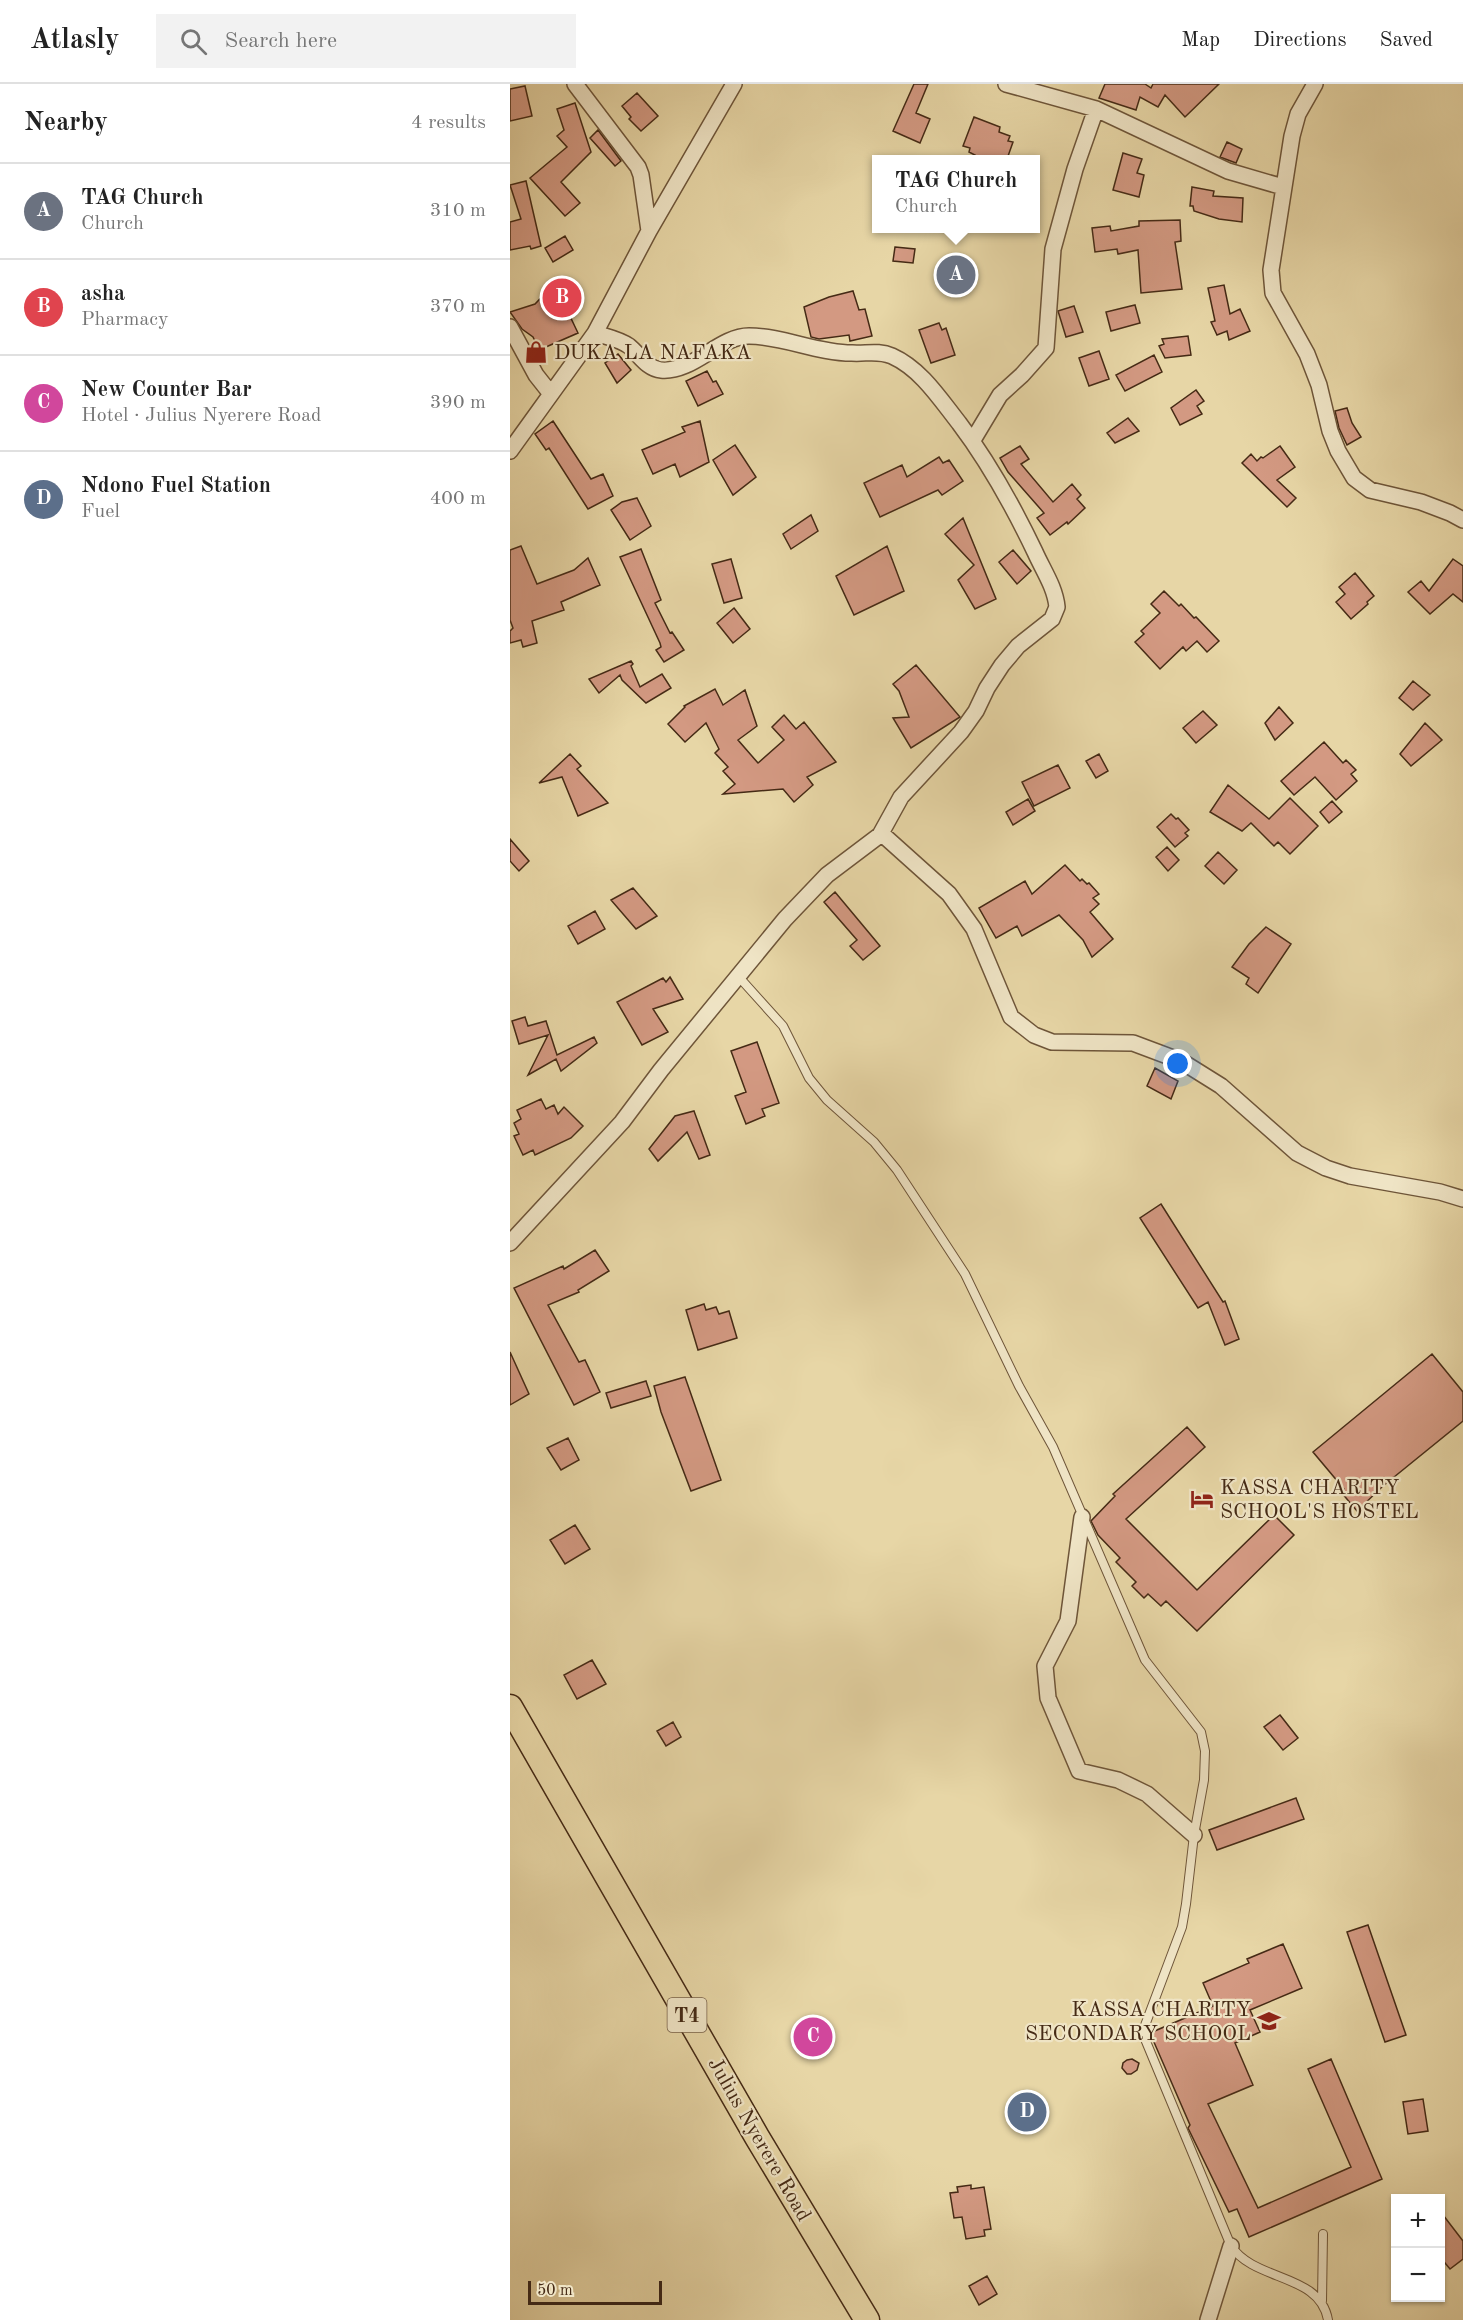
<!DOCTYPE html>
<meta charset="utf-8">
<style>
:root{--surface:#fff;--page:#f2f2f2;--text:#222;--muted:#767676;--line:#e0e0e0;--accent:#db2777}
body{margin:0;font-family:"Old Standard TT",serif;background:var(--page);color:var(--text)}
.controls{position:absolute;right:18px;bottom:18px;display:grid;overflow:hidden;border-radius:0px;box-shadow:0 2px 4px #0004}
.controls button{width:54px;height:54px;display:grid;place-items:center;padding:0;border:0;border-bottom:2px solid var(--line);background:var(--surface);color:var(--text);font:30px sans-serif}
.scale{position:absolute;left:18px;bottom:15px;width:134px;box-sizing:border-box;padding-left:6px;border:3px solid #452a15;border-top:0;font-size:16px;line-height:21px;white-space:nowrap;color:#452a15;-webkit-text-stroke:4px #efe4c5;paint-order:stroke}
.you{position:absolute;left:668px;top:980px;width:21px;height:21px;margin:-15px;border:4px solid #fff;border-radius:50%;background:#1a73e8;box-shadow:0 0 0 9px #1a73e833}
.badge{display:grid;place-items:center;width:39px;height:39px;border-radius:50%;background:var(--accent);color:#fff;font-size:20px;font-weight:700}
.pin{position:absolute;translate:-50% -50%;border:3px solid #fff;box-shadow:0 2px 6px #0006}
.popup{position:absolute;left:362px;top:71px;width:168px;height:78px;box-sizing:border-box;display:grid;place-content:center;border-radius:0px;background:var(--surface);filter:drop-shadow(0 2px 4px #0005);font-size:20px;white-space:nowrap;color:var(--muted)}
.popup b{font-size:22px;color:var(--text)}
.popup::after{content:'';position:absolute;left:50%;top:100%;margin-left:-12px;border:12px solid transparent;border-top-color:var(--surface)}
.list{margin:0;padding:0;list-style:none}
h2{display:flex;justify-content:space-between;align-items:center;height:78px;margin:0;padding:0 24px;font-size:26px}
h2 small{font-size:20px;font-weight:400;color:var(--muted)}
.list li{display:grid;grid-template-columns:39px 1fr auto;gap:18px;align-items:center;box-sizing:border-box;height:96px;padding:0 24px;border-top:2px solid var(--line)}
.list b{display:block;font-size:22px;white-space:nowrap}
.list p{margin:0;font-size:20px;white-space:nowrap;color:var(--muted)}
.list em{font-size:20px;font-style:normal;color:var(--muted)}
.icon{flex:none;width:33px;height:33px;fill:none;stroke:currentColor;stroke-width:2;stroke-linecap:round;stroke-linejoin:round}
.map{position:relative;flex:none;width:953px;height:2236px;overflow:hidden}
header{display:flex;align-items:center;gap:36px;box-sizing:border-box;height:84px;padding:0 30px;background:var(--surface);border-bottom:2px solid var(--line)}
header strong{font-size:28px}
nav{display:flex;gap:33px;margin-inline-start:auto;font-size:21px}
.search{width:420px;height:54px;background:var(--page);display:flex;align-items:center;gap:15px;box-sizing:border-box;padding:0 21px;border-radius:0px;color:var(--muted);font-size:22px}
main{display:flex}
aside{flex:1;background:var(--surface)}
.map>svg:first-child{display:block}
.building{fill:#d39982;stroke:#452a15;stroke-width:1.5}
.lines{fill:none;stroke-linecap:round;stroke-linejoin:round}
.service-casing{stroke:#6e5539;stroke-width:10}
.minor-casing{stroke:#6e5539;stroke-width:18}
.trunk-casing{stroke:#452a15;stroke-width:27}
.service{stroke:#efe4c5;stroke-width:8}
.minor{stroke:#efe4c5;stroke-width:15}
.trunk{stroke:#e7d6a6;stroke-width:24}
.labels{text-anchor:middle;stroke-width:4.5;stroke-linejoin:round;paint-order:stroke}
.shield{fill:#efe4c5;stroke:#78624a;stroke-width:1.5}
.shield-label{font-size:20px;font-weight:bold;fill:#452a15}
.poi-label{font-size:21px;fill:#452a15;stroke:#efe4c5;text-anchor:start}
.street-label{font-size:21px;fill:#452a15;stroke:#efe4c5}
</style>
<header>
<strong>Atlasly</strong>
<div class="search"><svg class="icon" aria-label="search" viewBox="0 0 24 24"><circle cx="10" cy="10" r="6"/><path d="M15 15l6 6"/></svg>Search here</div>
<nav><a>Map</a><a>Directions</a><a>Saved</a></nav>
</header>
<main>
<aside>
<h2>Nearby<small>4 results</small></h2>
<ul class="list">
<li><span class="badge" style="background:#6b7280">A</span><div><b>TAG Church</b><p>Church</p></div><em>310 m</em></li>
<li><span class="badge" style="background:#e0444e">B</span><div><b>asha</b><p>Pharmacy</p></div><em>370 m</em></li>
<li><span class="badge" style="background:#d1479c">C</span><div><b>New Counter Bar</b><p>Hotel · Julius Nyerere Road</p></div><em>390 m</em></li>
<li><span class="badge" style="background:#5c6f8a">D</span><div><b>Ndono Fuel Station</b><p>Fuel</p></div><em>400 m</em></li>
</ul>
</aside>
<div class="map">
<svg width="953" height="2236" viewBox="0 0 953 2236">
<rect width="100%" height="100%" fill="#e7d6a6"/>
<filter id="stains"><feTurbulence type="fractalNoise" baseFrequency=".00333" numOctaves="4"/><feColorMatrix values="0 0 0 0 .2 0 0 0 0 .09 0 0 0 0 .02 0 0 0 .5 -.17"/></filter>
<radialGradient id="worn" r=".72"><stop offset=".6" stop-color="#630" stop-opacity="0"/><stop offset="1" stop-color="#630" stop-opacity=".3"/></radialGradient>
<path class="building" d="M404 0H418L406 29 420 35 410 59 383 47Z
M595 0H635L641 4 643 0H709L675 33 655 11 648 23 630 13 626 26 589 14Z
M15 2 22 32 0 37V5Z
M127 9 148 32 131 47 119 35 121 33 112 22Z
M65 19 81 68 51 98 70 119 55 132 20 94 57 63 47 52 54 46 47 25Z
M464 33 490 43 489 48 500 52 498 57 503 58 497 75H463L465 71 459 68 460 64 453 62Z
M88 46 111 77 105 82 80 54Z
M717 58 732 65 726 79 710 73Z
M613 69 632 75 627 89 634 91 629 113 603 106Z
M16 97 31 162 21 165 20 162 0 166V138L11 135 0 101Z
M682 103 704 107 703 112 733 114 732 138 709 135 684 127 683 122H680Z
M670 136 671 157 665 158 672 205 631 209 628 166 608 170 607 165 585 168 582 144 600 142 601 147 629 142V137Z
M55 152 63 166 43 178 35 164Z
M385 163 405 165 403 179 383 177Z
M45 199 56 209 48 217 57 226 68 249 29 266 23 253 12 245 0 228 25 220Z
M714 201 720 230 730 225 740 247 719 256 717 247 707 251 701 238 705 237 698 204Z
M343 207 349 226 355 225 362 252 340 257 339 251 309 255 301 253 294 223 319 213Z
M625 221 630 239 601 247 596 228Z
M564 222 573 248 556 253 548 227Z
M429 239 432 246 436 244 445 271 421 279 409 246Z
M678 252 681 271 655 274 649 262 654 260 652 255Z
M589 267 599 295 579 302 569 274Z
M108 270 121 286 107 299 95 279Z
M644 271 652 288 615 307 606 291Z
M197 287 203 298 206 297 213 310 188 322 176 297Z
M686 306 694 317 687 322 692 330 670 341 661 324Z
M837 324 842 339 851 353 837 361 829 344 825 327Z
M618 334 629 347 605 359 597 349Z
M43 337 81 395 93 390 103 412 78 425 39 364 36 366 25 350Z
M190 337 199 378 170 393 165 380 143 390 132 366 175 348 172 343Z
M225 361 246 393 223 411 203 376Z
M510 362 519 375 511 380 543 418 562 400 571 411 567 415 575 424 558 440 557 438 540 451 527 434 534 429 498 388 490 374Z
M770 362 785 383 767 396 786 414 777 423 732 379 741 370 747 377 751 373 753 374Z
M429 373 433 379 439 376 453 397 432 411 428 406 370 433 354 399 392 381 397 393Z
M127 414 141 442 120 456 101 426 112 418Z
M301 431 308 447 281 465 273 450Z
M453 434 486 515 465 525 448 496 464 481 435 450Z
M11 462 27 500 64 486 78 474 90 501 51 518 54 526 22 537 27 559 13 563 11 556 0 559V547L3 544 0 536V466Z
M377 462 394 507 344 531 326 492Z
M131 465 151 516 145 519 160 549 162 548 174 566 154 578 146 566 151 563 150 559 110 473Z
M503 466 521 487 507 500 489 478Z
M221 475 232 514 214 519 202 480Z
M943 475 953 482V518L943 510 920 530 898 508 911 497 919 507Z
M845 489 864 512 857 518 858 520 841 535 826 518 835 510 829 503Z
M654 507 669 522 671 520 684 534 686 533 709 557 697 568 687 557 676 567 673 563 650 585 625 558 634 550 631 547 650 529 641 520Z
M224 524 240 545 223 559 207 539Z
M121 577 123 580 121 582 130 603 152 590 161 604 136 619 112 596 110 591 89 609 79 595Z
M406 581 450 633 401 664 383 634 399 633 389 607 383 600Z
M903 597 920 611 903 626 889 614Z
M205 605 213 621 235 606 247 642 228 656 248 679 274 656 262 643 274 631 286 645 294 638 326 678 297 693 303 701 284 718 273 705 213 710 225 700 213 687 218 683 205 669 209 665 196 639 175 658 158 640 175 623 174 622Z
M769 623 783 639 765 656 755 639Z
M693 627 707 641 686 659 673 644Z
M915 639 932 656 901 682 890 670Z
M814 658 833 679 836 676 846 686 841 690 847 697 826 716 805 693 784 711 771 697Z
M60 670 71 682 67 685 98 719 68 732 52 693 29 699Z
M589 670 598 687 586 694 576 677Z
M548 681 560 704 524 722 512 698Z
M718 701 759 735 780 714 808 742 780 770 768 758 764 762 741 739 732 747 700 728Z
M518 715 525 727 503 741 496 728Z
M822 717 832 728 819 739 810 728Z
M661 730 666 735 668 734 679 746 675 749 678 752 665 763 647 743Z
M0 755 19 777 9 787 0 777Z
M657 763 669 776 658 787 646 773Z
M708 768 727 786 714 800 695 782Z
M555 781 570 797 572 795 577 800 579 799 589 810 583 814 589 820 580 828 603 855 582 873 573 856 549 831 512 852 507 842 486 854 469 824 515 797 522 810Z
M123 804 147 832 126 845 101 816Z
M325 808 370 862 353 876 340 862 347 856 314 818Z
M85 827 95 845 68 860 58 842Z
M756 843 781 860 748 909 736 900 739 894 722 883 739 860Z
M160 893 173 915 143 925 158 948 132 961 107 918 153 894 156 898Z
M15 933 18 942 36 937 47 971 84 953 87 959 51 987 46 975 18 991 38 951 9 960 2 937Z
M247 958 269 1019 252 1025 255 1032 236 1040 225 1012 236 1008 221 967Z
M645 984 668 997 661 1015 637 1002Z
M31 1015 36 1025 44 1021 48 1030 54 1023 73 1042 61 1054 25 1071 23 1066 13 1071 4 1052 9 1050 4 1039 11 1035 7 1026Z
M184 1027 200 1071 189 1075 177 1048 148 1077 139 1065 165 1032Z
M651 1120 713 1218 715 1217 729 1255 715 1261 698 1218 688 1224 630 1134Z
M85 1166 99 1187 68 1206 69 1208 38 1221 69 1278 75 1276 90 1308 64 1321 4 1204 53 1182 54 1185Z
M194 1220 196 1226 206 1223 209 1230 219 1227 227 1254 188 1266 176 1226Z
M0 1268 19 1310 0 1321Z
M922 1270 953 1308V1337L873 1402 847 1427 831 1408 834 1405 803 1368Z
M175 1293 211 1396 181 1407 151 1328 144 1302Z
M136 1297 141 1312 101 1324 96 1309Z
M677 1343 695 1363 616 1435 687 1506 764 1431 784 1451 687 1547 656 1517 651 1522 638 1510 634 1514 622 1502 626 1498 606 1478 610 1474 588 1451 581 1437 605 1412 603 1410Z
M58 1354 69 1376 51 1386 37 1364Z
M65 1441 80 1465 55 1480 40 1456Z
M82 1576 96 1600 67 1615 54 1591Z
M770 1631 788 1654 773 1666 754 1643Z
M163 1638 171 1653 156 1662 147 1647Z
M786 1714 794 1735 707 1766 699 1746Z
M858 1841 896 1951 875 1958 837 1848Z
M773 1860 792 1904 740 1926 750 1948 725 1959 743 2001 698 2020 748 2124 841 2083 798 1985 821 1975 872 2095 739 2153 727 2125 719 2128 678 2044 680 2041 640 1949 703 1922 693 1899 739 1879 737 1875Z
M622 1975 629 1979 627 1986 621 1990H617L612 1984 613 1979 617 1976Z
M913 2015 918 2047 898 2050 893 2018Z
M461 2101V2105L474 2103 481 2145 474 2146 475 2152 456 2155 452 2133 444 2134 440 2109 448 2108 447 2103Z
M930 2127 953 2157V2175L940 2185 930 2173Z
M477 2192 487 2210 469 2221 459 2202Z"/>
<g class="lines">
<g class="service-casing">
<path id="service" d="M228 892 273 942 299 994 317 1016 364 1058 387 1086 455 1190 509 1302 543 1363 635 1576 691 1648 695 1667 694 1696 684 1751 676 1820 672 1843 634 1944 635 1955 721 2162C745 2198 810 2189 818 2236
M812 2217 813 2150"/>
</g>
<g class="minor-casing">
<path id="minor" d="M65 0 128 83 131 91 139 147
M496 0 586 25 718 87 773 103
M805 0 788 30 782 52 761 186 763 209 797 270 809 301 820 347 828 367 844 394 860 406 911 418 940 429 953 436
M0 243 26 291 41 310
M463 356 490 311 512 291 536 264 543 165 565 85 586 25
M0 367 85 249 139 147 224 0
M371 749 439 810 464 845 501 933 524 951 542 958 623 959 671 977 711 1002 787 1069 816 1084 840 1092 930 1108 953 1115
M0 1159 112 1038 151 986 275 835 317 791 370 751 391 713 451 648 466 627 477 604 492 581 508 562 542 535 547 523C545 503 533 486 525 468 503 422 480 380 449 339 430 315 411 285 382 272 368 266 356 270 342 269 307 269 273 252 239 252 209 252 183 289 151 286 137 285 129 270 119 262 109 255 97 253 85 249
M572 1433 558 1537 535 1582 538 1614 569 1687 608 1696 637 1710 684 1751
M698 2236 721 2162"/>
</g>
<g class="trunk-casing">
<path id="trunk" d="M0 1623 247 2053 357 2236"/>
</g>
<use href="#service" class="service"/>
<use href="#minor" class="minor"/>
<use href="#trunk" class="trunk"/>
</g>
<defs>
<g id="shop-bare" transform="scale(1.8)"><path d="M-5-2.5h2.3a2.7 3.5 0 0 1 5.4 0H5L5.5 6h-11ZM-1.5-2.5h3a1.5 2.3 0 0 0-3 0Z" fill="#8f2418" stroke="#efe4c5" stroke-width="2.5" paint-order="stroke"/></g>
<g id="hotel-bare" transform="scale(1.8)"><path d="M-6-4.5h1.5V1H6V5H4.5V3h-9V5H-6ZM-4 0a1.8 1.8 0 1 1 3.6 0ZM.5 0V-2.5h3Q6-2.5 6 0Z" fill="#8f2418" stroke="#efe4c5" stroke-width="2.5" paint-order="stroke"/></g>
<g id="school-bare" transform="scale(1.8)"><path d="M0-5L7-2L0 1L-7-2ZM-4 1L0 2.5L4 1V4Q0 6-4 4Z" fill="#8f2418" stroke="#efe4c5" stroke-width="2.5" paint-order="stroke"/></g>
</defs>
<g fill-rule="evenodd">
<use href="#shop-bare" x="26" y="268"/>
<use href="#hotel-bare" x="692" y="1415"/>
<use href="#school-bare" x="759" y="1937"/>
</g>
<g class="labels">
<rect class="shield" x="157.5" y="1914" width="39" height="34" rx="4.5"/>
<g class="shield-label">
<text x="177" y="1938">T4</text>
</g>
<g class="poi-label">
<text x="44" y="275">DUKA LA NAFAKA</text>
<text x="710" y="1410">KASSA CHARITY<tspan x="710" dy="24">SCHOOL'S HOSTEL</tspan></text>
<text x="741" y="1932" text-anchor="end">KASSA CHARITY<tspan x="741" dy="24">SECONDARY SCHOOL</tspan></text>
</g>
<g class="street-label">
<text transform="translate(250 2055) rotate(60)" y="7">Julius Nyerere Road</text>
</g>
</g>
<rect width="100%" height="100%" filter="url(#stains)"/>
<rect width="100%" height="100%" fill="url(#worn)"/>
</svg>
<div class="controls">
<button>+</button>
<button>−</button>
</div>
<div class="scale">50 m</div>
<div class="you"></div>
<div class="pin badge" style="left:446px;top:191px;background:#6b7280">A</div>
<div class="popup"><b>TAG Church</b>Church</div>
<div class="pin badge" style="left:52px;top:214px;background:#e0444e">B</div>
<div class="pin badge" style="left:303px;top:1953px;background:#d1479c">C</div>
<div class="pin badge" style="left:517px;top:2028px;background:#5c6f8a">D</div>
</div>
</main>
